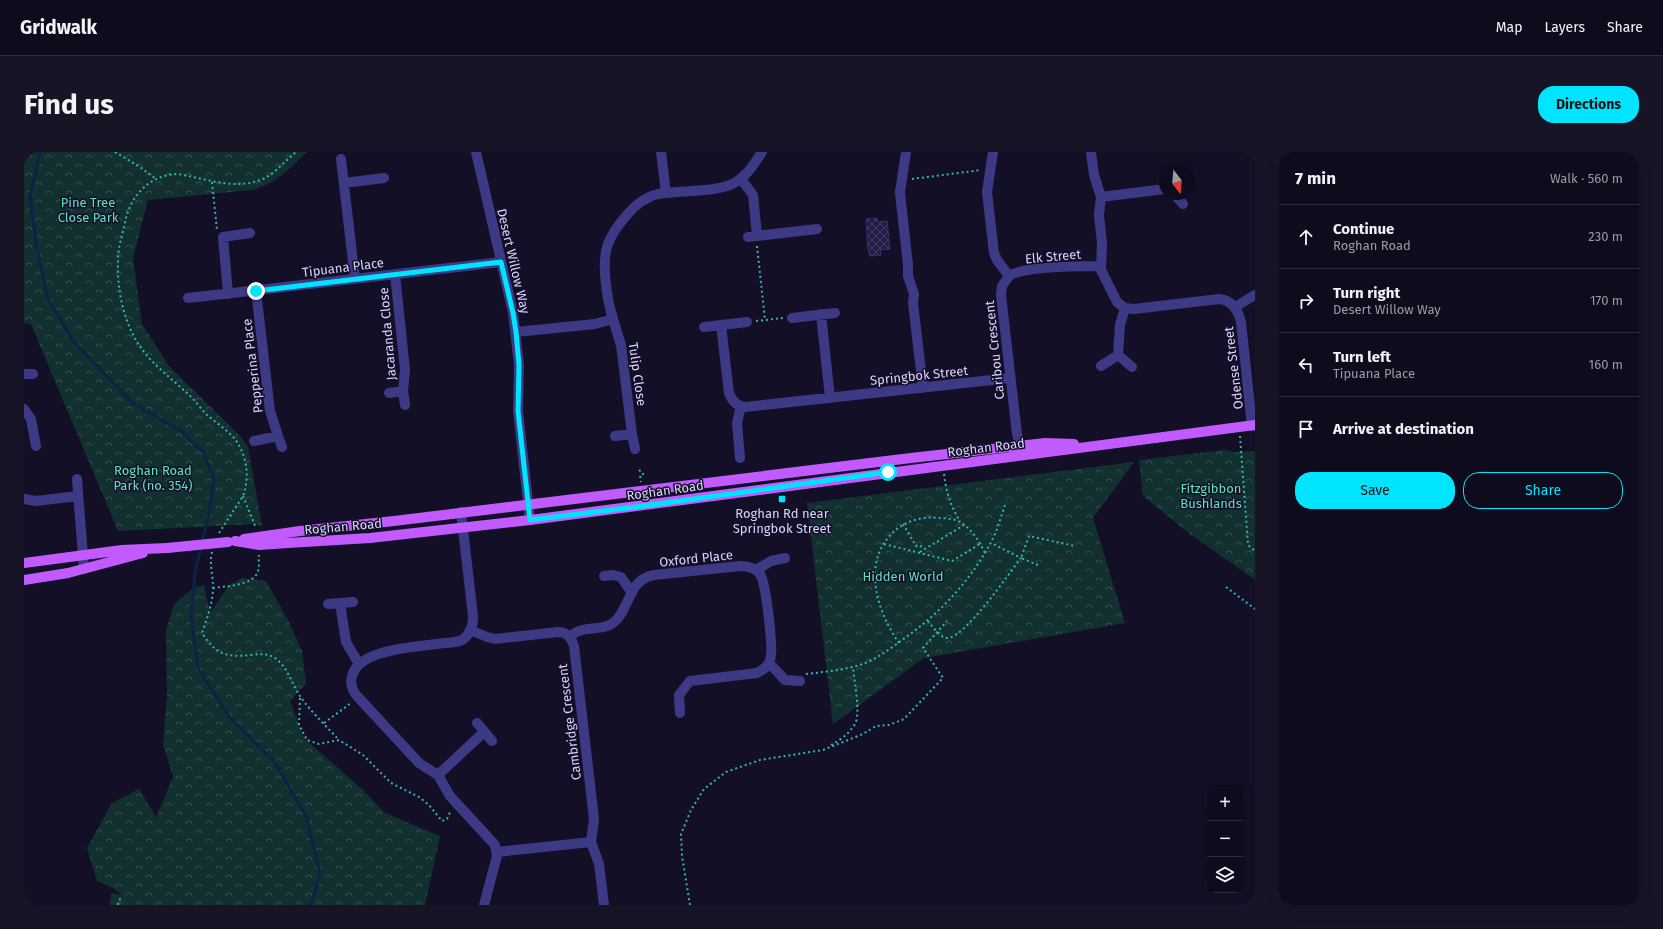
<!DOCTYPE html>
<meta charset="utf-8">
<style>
:root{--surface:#0e0b1c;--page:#171425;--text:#f1f3f6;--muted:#9b9ba3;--line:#2e2b3b;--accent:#00e5ff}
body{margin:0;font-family:"Fira Sans",sans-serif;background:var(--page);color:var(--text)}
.controls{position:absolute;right:12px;bottom:12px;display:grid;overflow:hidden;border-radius:8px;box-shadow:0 4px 16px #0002}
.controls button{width:36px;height:36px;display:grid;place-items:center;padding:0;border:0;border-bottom:1px solid var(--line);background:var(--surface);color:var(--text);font:20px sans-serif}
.compass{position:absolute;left:1135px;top:12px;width:36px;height:36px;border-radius:50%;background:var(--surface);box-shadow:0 4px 16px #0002;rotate:164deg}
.stop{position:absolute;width:12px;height:12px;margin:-9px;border:3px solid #00e5ff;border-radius:50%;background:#fff}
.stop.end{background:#00e5ff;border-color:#fff;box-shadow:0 1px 4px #0008}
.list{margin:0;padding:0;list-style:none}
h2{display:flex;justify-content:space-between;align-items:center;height:52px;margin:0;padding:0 16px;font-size:17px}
h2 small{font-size:13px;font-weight:400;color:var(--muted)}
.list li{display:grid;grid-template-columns:26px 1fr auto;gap:12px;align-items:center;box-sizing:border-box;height:64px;padding:0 16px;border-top:1px solid var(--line)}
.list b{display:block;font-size:15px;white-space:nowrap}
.list p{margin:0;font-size:13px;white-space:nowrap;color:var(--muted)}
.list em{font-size:13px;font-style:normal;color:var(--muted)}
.actions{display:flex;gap:8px;padding:12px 16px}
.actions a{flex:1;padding:9px 0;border:1px solid var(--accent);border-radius:16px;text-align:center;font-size:14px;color:var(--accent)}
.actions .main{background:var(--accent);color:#111}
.icon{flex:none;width:22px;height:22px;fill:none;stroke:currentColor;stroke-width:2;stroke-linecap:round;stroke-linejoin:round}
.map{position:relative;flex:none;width:1231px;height:753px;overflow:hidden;border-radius:16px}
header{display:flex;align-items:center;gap:24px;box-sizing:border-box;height:56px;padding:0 20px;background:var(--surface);border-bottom:1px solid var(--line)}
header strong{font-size:19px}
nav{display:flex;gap:22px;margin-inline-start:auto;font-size:14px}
.intro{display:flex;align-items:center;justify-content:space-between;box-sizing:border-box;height:96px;padding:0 24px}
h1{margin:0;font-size:28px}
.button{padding:10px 18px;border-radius:16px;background:var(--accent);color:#111;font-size:14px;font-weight:700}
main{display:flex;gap:24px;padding:0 24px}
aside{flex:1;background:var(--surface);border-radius:16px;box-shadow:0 4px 16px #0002}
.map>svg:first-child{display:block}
.forest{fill:url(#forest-crowns)}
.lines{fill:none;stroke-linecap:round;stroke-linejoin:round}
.stream{stroke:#0c2248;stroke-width:3}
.building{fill:url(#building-cross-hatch);stroke:#3b2d73}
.path{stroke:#2fb8b0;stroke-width:2;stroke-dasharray:2 3;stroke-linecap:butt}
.minor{stroke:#3d3a85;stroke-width:10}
.major{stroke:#c25bff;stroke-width:10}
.major-bridge{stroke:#c25bff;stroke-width:10}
.route{stroke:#00e5ff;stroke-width:5}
.poi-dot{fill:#00e5ff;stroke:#130f26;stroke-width:1.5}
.labels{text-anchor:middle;stroke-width:3;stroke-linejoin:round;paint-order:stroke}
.park-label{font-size:13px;fill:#5fe0c0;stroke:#130f26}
.street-label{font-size:13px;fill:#d9d4ff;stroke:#130f26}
.poi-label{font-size:13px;fill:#d9d4ff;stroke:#130f26}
</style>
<header>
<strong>Gridwalk</strong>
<nav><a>Map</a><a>Layers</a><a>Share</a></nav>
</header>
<div class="intro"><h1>Find us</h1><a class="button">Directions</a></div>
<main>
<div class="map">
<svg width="1231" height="753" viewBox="0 0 1231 753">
<defs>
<pattern id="forest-crowns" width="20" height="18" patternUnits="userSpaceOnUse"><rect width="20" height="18" fill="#12302f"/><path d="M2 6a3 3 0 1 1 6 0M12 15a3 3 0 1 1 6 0" fill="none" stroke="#344d4e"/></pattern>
<pattern id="building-cross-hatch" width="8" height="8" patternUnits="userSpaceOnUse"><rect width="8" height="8" fill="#241b47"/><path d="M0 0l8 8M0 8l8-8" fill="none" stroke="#433b63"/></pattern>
</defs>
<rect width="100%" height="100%" fill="#130f26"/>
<path class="forest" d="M0 0H283C265 17 253 31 229 38L124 48 109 106 118 172 145 214 216 284 224 295 238 374 232 372 94 379 7 172 0 171Z
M1200 298 1212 300 1231 299V428L1166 382 1119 344 1115 308Z
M1110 310 1069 366 1101 471 900 506 809 572 783 351Z
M219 426 242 429 265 470 278 499 282 532 266 549 280 586 339 638 361 661 416 684 401 753H85L88 741 98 743 89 736 73 729 63 696 88 651 115 637 132 665 149 625 139 592 143 546 142 478 150 452 171 435 180 433 186 461 206 432Z"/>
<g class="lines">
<path class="stream" d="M16 0 6 45 13 97 24 147 50 190 109 251 157 279 179 300 190 327 186 357 171 420 167 464 174 516 206 566 250 609 282 664 296 722 287 753"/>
</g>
<path class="building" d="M853 66 854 70 863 69 866 97 856 98 857 103 846 104 844 98 842 67Z"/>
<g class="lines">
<path class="path" d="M91 0 116 15 132 27
M888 27 957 18
M188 30 193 78
M733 94 741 168
M732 169 759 166
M1216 284 1224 393 1231 399
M615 318 619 321V322L616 323 617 330
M920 322C923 344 926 351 936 370
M219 344 232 376
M879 372 892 394 895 393 901 397
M195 381 219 344C226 325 223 302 210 286 202 277 191 270 182 262 176 256 171 248 164 242 147 226 125 210 113 190 97 163 91 127 95 96 97 86 100 76 102 66 108 42 127 23 153 22 182 26 212 40 241 26 252 20 262 8 272 0
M860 392 928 409 956 392
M188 400C185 412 189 423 189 435 189 451 183 466 178 481 191 502 203 506 227 503 236 502 243 501 251 506 264 515 268 533 276 544 287 560 302 574 315 588
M896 400 940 373
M1014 413 997 406 1005 384 1051 394
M1202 435 1231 457
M189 436C201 434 230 434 234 419 236 414 234 408 235 403
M904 469C908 474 916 485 922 486 939 489 986 420 997 406L967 391
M875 491C861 471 850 445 851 420 853 385 882 362 915 366 922 366 931 367 936 370 948 377 955 389 961 401
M782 522C800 520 819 518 836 513 851 508 866 497 878 488 915 462 944 432 966 392 973 380 977 364 982 350
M276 546 275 573 283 588 295 592 315 588 339 603 367 631 395 645 405 653 418 669 423 667 427 658
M300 571 327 551
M807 593C816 588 825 582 831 572 837 561 830 529 829 515
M94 753 97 744
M666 753 658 704 657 682 667 658 680 637 702 620 736 608 799 598 839 582 852 574 865 573 880 567 919 526 899 496 923 469"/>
<path class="minor" d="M452 0 489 161 495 213 494 259 506 368
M637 0 642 41
M882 0 876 40 877 50 884 113V124L890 142 889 151 899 236
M969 0 963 40 970 101 973 108 985 124 978 134 977 143 993 282 998 301
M1067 0 1070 23 1077 45 1075 63 1078 91 1077 118 1093 150 1101 156 1110 157 1195 147C1208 148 1214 158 1217 170L1228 274
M317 7 331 127
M717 27 729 43 733 83
M320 31 360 26
M1150 42 1159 52
M1077 45 1141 37
M724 85 793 77
M371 122 381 218 379 239
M985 124C1000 114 1056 114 1076 114
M232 139 246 259 254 284
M204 142 199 85 226 81
M164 146 477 110
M1211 155 1231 143
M797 162 806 246
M768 166 811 161
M589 167 597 193 608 282
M697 173 705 241C708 249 713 254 721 255L986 226
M680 175 723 170
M492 180 571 172 589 167C583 148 577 110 584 92 588 81 595 72 602 64 611 53 621 45 634 42 657 38 694 41 712 30 724 23 731 10 738 0
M1094 203 1096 173 1101 156
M1077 214 1094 203 1108 215
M0 222H9
M365 241 379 239 381 253
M0 257 7 267 12 294
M591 284 608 282 611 297
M230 289 254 284 258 295
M716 306 713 271 717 254
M53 327 60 417
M0 347 12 349 54 344
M437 360 449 464C449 473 446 483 438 488 430 491 421 491 413 492 391 495 335 497 328 524 326 531 328 538 333 544L395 611 414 623 426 644 471 693 473 704 460 753
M732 418 747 409 761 406
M580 424 589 423 597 425 608 441
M316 451 322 490 335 512
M304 452 329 450
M446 478 463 485 471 487 534 480C543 480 547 485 550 494L570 667 567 690 575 712 580 753
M545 485C560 472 577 480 589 471 607 457 603 428 630 423L716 414C724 414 731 416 736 422 742 431 750 499 746 508 744 515 739 518 733 521L666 529 655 543 656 561
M745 511 761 528 776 529
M453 571 468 589
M414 623 460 580
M473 700 567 690"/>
<path class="major" d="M220 387 276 379 370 369 887 306 1021 291 1050 292
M211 389 235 393 264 391 346 386 506 368 1231 273
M0 411 98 398 143 396
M0 428 44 421 119 401"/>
<path class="major-bridge" d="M143 396 204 390"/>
</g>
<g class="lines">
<path class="route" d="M232 139 477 110 489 161 492 180 495 213 494 259 506 368 619 354 864 320"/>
</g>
<rect class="poi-dot" x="754" y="343" width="8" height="8" rx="2"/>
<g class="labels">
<g class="park-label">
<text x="64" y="55">Pine Tree<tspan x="64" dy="15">Close Park</tspan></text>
<text x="129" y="323">Roghan Road<tspan x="129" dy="15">Park (no. 354)</tspan></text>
<text x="1187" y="341">Fitzgibbon<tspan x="1187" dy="15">Bushlands</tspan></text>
<text x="879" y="429">Hidden World</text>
</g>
<g class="street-label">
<text transform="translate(1029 104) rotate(-5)" y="5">Elk Street</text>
<text transform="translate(490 109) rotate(77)" y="5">Desert Willow Way</text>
<text transform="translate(319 115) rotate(-7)" y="5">Tipuana Place</text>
<text transform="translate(363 182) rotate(-95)" y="5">Jacaranda Close</text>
<text transform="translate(970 198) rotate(-96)" y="5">Caribou Crescent</text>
<text transform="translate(228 214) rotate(-97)" y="5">Pepperina Place</text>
<text transform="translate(1209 216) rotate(-97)" y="5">Odense Street</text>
<text transform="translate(614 222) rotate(82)" y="5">Tulip Close</text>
<text transform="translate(895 223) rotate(-6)" y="5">Springbok Street</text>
<text transform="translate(962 295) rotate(-7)" y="5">Roghan Road</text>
<text transform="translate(641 338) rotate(-8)" y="5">Roghan Road</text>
<text transform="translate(319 374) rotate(-5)" y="5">Roghan Road</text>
<text transform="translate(672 406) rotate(-6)" y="5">Oxford Place</text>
<text transform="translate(545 570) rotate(-97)" y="5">Cambridge Crescent</text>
</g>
<g class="poi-label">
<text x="758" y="366">Roghan Rd near<tspan x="758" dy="15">Springbok Street</tspan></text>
</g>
</g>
</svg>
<div class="controls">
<button>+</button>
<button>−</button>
<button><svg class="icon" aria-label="layers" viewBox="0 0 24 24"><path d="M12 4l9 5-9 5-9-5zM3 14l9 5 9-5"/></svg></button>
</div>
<svg class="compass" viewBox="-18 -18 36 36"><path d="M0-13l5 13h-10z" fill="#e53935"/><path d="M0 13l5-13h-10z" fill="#9b9ba3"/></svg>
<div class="stop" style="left:864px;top:320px"></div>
<div class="stop end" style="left:232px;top:139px"></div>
</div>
<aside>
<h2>7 min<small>Walk · 560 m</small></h2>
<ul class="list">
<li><svg class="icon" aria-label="ahead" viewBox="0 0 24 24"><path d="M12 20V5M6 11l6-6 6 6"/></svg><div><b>Continue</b><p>Roghan Road</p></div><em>230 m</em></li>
<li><svg class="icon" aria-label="right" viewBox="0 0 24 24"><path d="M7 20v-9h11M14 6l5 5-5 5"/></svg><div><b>Turn right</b><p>Desert Willow Way</p></div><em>170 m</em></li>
<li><svg class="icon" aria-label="left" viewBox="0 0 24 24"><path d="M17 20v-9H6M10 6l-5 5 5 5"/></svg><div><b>Turn left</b><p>Tipuana Place</p></div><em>160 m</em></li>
<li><svg class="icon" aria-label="arrive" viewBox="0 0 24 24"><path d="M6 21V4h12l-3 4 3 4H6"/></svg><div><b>Arrive at destination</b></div></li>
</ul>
<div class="actions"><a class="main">Save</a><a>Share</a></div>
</aside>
</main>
